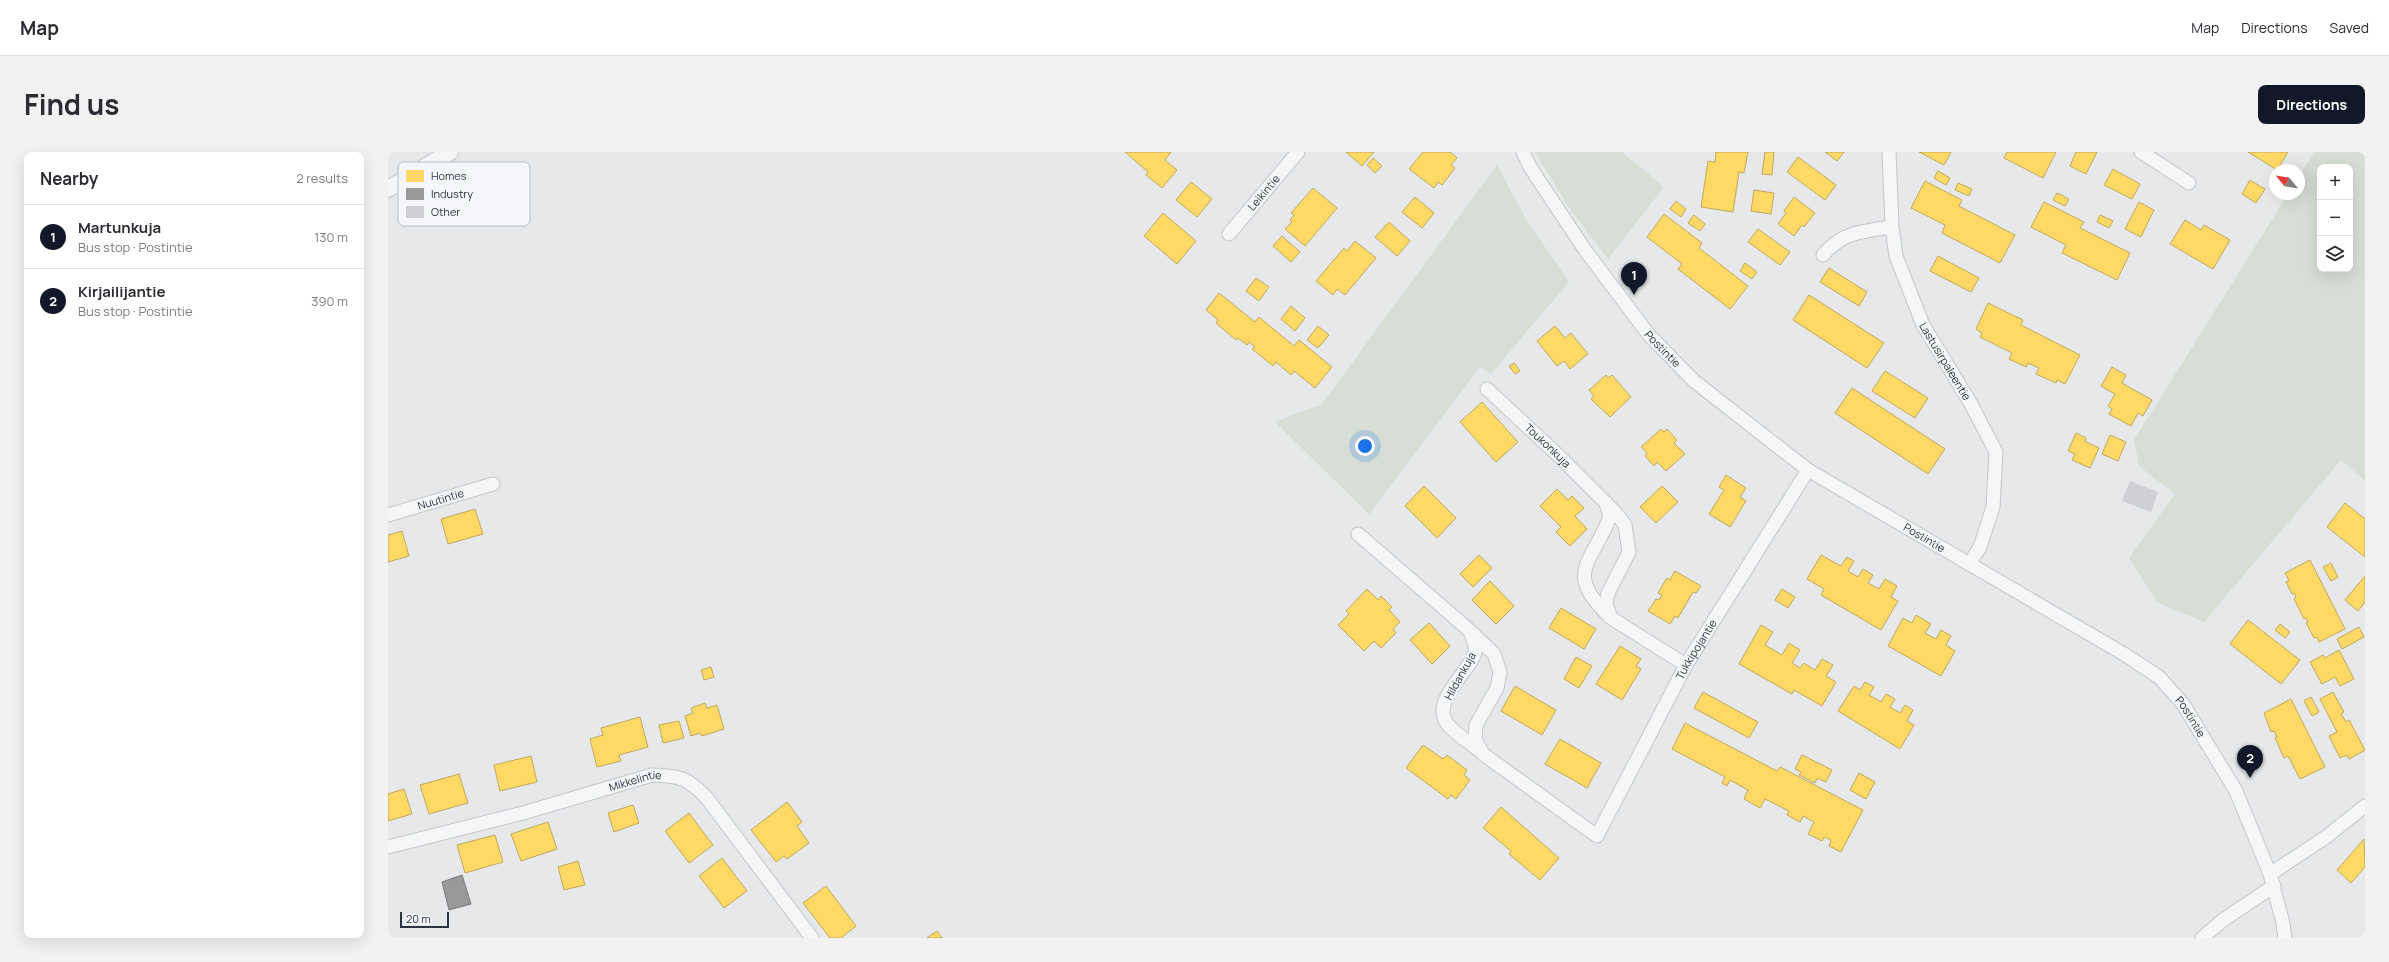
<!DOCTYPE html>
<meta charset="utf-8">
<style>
:root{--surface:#fff;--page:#f2f2f3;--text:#2b2b33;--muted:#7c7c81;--line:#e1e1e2;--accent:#111827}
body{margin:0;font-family:Manrope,sans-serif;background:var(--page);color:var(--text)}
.controls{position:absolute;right:12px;top:12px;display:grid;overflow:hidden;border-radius:8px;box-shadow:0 4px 16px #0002}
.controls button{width:36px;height:36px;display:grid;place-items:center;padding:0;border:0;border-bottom:1px solid var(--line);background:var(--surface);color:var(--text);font:20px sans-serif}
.compass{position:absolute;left:1881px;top:12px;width:36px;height:36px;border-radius:50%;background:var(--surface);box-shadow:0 4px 16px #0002;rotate:300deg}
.scale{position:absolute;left:12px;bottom:10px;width:49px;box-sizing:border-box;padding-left:4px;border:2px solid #2b3445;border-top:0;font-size:11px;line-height:14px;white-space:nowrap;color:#2b3445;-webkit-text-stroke:3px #f4f6f9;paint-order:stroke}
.you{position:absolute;left:977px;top:294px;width:14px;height:14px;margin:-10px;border:3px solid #fff;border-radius:50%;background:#1a73e8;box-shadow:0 0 0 6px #1a73e833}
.badge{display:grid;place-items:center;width:26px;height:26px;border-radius:50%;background:var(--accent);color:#fff;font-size:13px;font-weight:700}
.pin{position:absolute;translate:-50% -33px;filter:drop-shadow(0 1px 2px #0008)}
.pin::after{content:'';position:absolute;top:21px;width:14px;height:12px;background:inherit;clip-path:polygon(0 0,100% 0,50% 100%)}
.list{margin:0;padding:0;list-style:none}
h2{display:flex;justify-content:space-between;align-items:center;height:52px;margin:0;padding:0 16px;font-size:17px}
h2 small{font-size:13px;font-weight:400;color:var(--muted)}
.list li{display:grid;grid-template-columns:26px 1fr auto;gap:12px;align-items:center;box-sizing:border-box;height:64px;padding:0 16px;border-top:1px solid var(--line)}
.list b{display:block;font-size:15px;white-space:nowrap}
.list p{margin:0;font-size:13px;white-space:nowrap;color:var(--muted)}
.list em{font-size:13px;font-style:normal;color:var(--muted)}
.icon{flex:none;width:22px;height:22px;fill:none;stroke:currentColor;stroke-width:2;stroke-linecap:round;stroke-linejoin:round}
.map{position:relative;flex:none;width:1977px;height:786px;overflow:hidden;border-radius:8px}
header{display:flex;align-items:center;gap:24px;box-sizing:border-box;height:56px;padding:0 20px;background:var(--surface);border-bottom:1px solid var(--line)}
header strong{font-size:19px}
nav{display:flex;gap:22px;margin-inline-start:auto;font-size:14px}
.intro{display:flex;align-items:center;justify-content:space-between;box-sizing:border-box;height:96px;padding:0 24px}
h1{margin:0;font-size:28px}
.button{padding:10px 18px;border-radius:8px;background:var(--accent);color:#fff;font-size:14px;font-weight:700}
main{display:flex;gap:24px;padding:0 24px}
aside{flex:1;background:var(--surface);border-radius:8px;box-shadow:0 4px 16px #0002}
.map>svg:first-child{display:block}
.green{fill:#d6ded6;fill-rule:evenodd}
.homes{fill:#ffd966;stroke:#bfa85c}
.industry{fill:#999;stroke:#787b80}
.building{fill:#ced0d3}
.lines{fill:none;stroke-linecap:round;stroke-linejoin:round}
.minor-casing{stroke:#c4c6c8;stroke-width:15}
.tertiary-casing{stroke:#c4c6c8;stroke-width:18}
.minor{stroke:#f5f6f7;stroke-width:13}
.tertiary{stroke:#f5f6f7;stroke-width:16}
.labels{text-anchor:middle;stroke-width:4;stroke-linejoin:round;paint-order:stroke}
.street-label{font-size:11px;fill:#2b3445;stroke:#f4f6f9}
.key{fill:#f4f6f9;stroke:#b8bcc3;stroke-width:1}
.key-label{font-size:11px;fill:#2b3445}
</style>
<header>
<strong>Map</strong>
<nav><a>Map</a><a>Directions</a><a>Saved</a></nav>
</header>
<div class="intro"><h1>Find us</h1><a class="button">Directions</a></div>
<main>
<aside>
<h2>Nearby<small>2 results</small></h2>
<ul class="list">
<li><span class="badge">1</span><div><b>Martunkuja</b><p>Bus stop · Postintie</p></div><em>130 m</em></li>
<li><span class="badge">2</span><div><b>Kirjailijantie</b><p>Bus stop · Postintie</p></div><em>390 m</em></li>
</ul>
</aside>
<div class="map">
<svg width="1977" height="786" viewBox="0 0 1977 786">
<rect width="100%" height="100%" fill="#e6e8ea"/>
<path class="green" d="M1147 0H1234L1276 35 1220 107 1181 56Z
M1926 0H1977V329L1953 308 1816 470 1769 450 1741 406 1787 342 1751 314 1746 288 1900 42H1911V24ZM1932 15H1962V117H1932Z
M1109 13 1138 67 1181 130 1103 222 1092 215 981 362 887 270 934 252Z"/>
<path class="homes" d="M737 0H783L777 8 789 18 774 36 758 23 760 20Z
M958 0H986L974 14Z
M1035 0H1062L1069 6 1063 13 1067 16 1054 33 1050 30 1046 36 1021 17Z
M1328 0H1360L1356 21 1351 20 1345 60 1313 55 1320 9 1327 10Z
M1377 0H1386L1384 23 1374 22Z
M1437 0H1456L1449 9Z
M1531 0H1563L1556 13Z
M1619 0H1668L1655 26 1616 6Z
M1688 0H1709L1698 22 1682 14Z
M1860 0H1900L1889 18Z
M1410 5 1448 33 1437 48 1399 20Z
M985 6 994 14 987 21 979 13Z
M1725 17 1752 32 1744 47 1716 33Z
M1550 19 1562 26 1558 33 1546 26Z
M1862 28 1877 37 1868 51 1854 42Z
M1537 29 1574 48 1571 54 1627 83 1612 111 1554 81 1557 73 1523 56Z
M803 30 824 47 809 65 788 48Z
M1570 31 1584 37 1581 44 1567 38Z
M925 36 949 56 917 94 897 77 904 70 902 68 906 63 903 61Z
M1366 38 1386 41 1383 62 1363 59Z
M1669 41 1681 47 1677 54 1665 48Z
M1027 45 1046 61 1034 76 1014 60Z
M1406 45 1427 61 1416 75 1414 73 1406 84 1390 72 1398 61 1396 59Z
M1288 49 1298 57 1293 65 1282 57Z
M1656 50 1696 70 1692 76 1742 101 1729 128 1674 101 1678 93 1643 75Z
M1751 50 1766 58 1753 85 1737 77Z
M775 61 808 89 789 112 756 84Z
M1276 62 1314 91 1311 96 1360 134 1342 157 1290 117 1294 112 1259 85Z
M1306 63 1317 72 1312 79 1300 71Z
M1712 63 1725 69 1721 76 1709 70Z
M1797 68 1813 78 1816 73 1842 88 1825 117 1782 92Z
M1001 70 1022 89 1009 104 987 85Z
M1370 77 1402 100 1392 113 1360 90Z
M894 84 912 100 903 110 885 94Z
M967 89 988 106 957 143 949 137 945 143 928 129 956 96 959 99Z
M1550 104 1591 126 1583 140 1542 119Z
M1357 111 1369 120 1364 127 1352 119Z
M1441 116 1479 140 1471 154 1432 130Z
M868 126 881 135 871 149 858 139Z
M831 141 867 170 871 165 906 194 911 188 944 215 927 236 906 219 903 223 888 210 885 214 864 197 867 195 861 190 859 193 850 186 848 188 828 171 830 168 818 158Z
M1421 143 1496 191 1479 216 1405 168Z
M1600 151 1635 168 1633 173 1692 203 1677 232 1669 228 1668 231 1648 222 1651 216 1640 211 1638 215 1621 207 1624 201 1592 185 1594 181 1588 177Z
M903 154 917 166 907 179 893 167Z
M930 174 941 183 930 196 919 188Z
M1167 174 1177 186 1183 181 1200 202 1182 217 1176 209 1169 214 1149 189Z
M1126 211 1132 219 1127 222 1121 214Z
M1724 215 1738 223 1734 231 1764 248 1755 264 1750 261 1743 274 1721 262 1724 257 1720 254 1727 242 1713 234Z
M1497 219 1540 246 1527 266 1484 239Z
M1218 223 1220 226 1224 223 1243 245 1222 265 1203 247 1206 244 1201 238Z
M1464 236 1557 297 1540 322 1447 261Z
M1094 250 1130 290 1108 310 1072 270Z
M1273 277 1276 280 1279 277 1289 288 1286 291 1297 302 1278 319 1269 310 1266 314 1257 304 1259 301 1253 295Z
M1688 281 1698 286 1697 289 1711 296 1702 316 1684 308 1687 302 1680 299Z
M1722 283 1738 290 1730 309 1714 302Z
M1338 323 1358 336 1352 345 1358 349 1342 375 1321 362 1336 338 1331 335Z
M1036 334 1068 366 1049 386 1017 354Z
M1274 334 1290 350 1268 371 1252 355Z
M1169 337 1180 348 1184 344 1196 356 1187 364 1199 377 1182 394 1168 380 1173 375 1152 354Z
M1957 351 1977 367V405L1939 375Z
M87 357 95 382 60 392 53 367Z
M14 379 21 404 0 410V383Z
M1091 403 1104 416 1085 435 1072 422Z
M1433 403 1453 414 1459 405 1466 409 1460 419 1470 425 1475 417 1485 423 1480 431 1491 437 1497 427 1509 434 1503 445 1510 449 1493 478 1433 443 1436 437 1419 427Z
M1922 408 1957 477 1931 490 1929 485 1926 486 1918 471 1920 470 1918 466 1916 467 1906 447 1908 445 1906 441 1904 442 1898 430 1901 429 1897 421Z
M1943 411 1950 425 1943 429 1935 415Z
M1287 419 1313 434 1308 441 1305 440 1290 466 1287 464 1282 472 1260 459 1268 447 1271 448 1274 443 1270 441 1279 426 1282 428Z
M1977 424V450L1970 459 1957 448Z
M1102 429 1126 454 1108 472 1084 448Z
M979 437 990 448 993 444 1004 455 1001 458 1012 470 1005 477 1008 481 993 496 986 489 976 499 950 473 961 462 958 459Z
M1394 437 1407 445 1400 456 1387 448Z
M1173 456 1208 477 1196 497 1161 476Z
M1528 463 1543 472 1537 481 1548 487 1553 478 1563 484 1558 493 1567 499 1553 524 1500 494 1515 466 1524 471Z
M1860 468 1912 508 1893 532 1842 492Z
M1041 471 1062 494 1044 512 1022 488Z
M1892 472 1902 480 1897 486 1887 478Z
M1373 473 1385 480 1377 493 1394 503 1401 491 1412 498 1404 511 1412 516 1416 511 1427 518 1434 507 1445 513 1438 524 1448 530 1434 554 1406 538 1404 542 1351 512Z
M1971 475 1976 485 1954 497 1949 487Z
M1232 494 1253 507 1248 514 1253 517 1234 548 1208 532Z
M1951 498 1966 527 1952 534 1947 525 1934 532 1922 510 1935 503 1937 506Z
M1188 505 1204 514 1191 536 1176 527Z
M323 515 326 525 316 528 313 518Z
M1477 530 1486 535 1481 543 1493 550 1498 542 1507 547 1502 555 1512 561 1517 553 1525 558 1519 569 1526 573 1512 597 1450 559 1466 534 1472 538Z
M1127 534 1168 558 1154 583 1113 559Z
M1315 540 1370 570 1361 586 1306 556Z
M1945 540 1956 560 1953 562 1958 570 1961 568 1977 598 1961 607 1959 603 1952 606 1941 584 1949 580 1932 547Z
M1923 545 1931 560 1924 564 1916 549Z
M1903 547 1937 615 1912 627 1900 604 1896 606 1887 586 1889 585 1886 579 1883 580 1876 561Z
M317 551 319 556 329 553 336 577 314 584 312 581 303 584 297 564 305 561 303 556Z
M252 565 260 595 231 603 233 609 209 615 202 587 215 583 213 576Z
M291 569 296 586 275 591 271 573Z
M1297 571 1389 619 1392 615 1475 658 1453 700 1441 694 1443 688 1436 685 1434 689 1420 682 1426 670 1415 664 1412 670 1399 663 1401 659 1377 647 1372 656 1356 647 1360 638 1342 628 1339 634 1334 631 1337 625 1284 597Z
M1172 587 1213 611 1199 636 1157 612Z
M1035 593 1055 607 1059 603 1079 618 1076 623 1082 628 1068 647 1063 643 1060 647 1018 616Z
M1414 603 1444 618 1438 630 1429 626 1427 631 1411 623 1413 620 1407 617Z
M143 604 149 630 112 639 106 613Z
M1471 621 1487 630 1478 647 1462 638Z
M71 622 80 651 41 662 32 633Z
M16 637 24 662 0 669V642Z
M399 650 414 670 409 674 421 691 399 707 396 704 388 710 363 678Z
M245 653 251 671 226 680 220 661Z
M1113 655 1171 706 1152 728 1121 702 1123 699 1095 676Z
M301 661 325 693 301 711 277 679Z
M160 670 169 697 133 709 123 682Z
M107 683 115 710 77 721 69 693Z
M1976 687 1977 715 1963 731 1949 718Z
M334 706 359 739 336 756 311 724Z
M190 709 197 733 176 738 170 715Z
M438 734 468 774 453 786H442L415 751Z
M549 779 554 786H539Z"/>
<path class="industry" d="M74 723 83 752 61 758 54 730Z"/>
<path class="building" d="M1742 329 1770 340 1763 360 1734 349Z"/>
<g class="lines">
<g class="minor-casing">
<g id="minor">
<path id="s1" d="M1135 0 1142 15 1197 98 1261 183 1306 229 1420 318 1736 502 1771 525 1795 552 1848 639 1882 722 1895 771 1897 786"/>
<path id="s2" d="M1501 0 1504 75 1508 104 1535 173 1583 252 1608 300 1605 355 1592 395 1581 412"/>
<path d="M1753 0 1801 31"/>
<path id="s3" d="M841 82 910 0"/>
<path d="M1435 103C1454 80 1476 79 1504 75"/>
<path id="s4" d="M1099 237 1172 305 1227 360 1237 373 1241 400 1220 441 1218 452 1223 466 1298 513"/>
<path d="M1218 351 1222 364C1206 410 1174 419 1221 464"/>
<path id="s5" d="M0 363 105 332"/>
<path id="s6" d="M970 382 1081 478 1106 502 1112 520 1109 536 1088 573 1087 587 1095 602 1209 684 1298 513 1420 318"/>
<path d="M1082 480C1085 486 1088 492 1087 500 1084 518 1039 550 1061 574 1069 583 1082 591 1092 599"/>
<path id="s7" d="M0 695 135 661 264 623C292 624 298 625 318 645L424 786"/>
<path d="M1882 722 1938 685 1977 654"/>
<path d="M1814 786 1835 768 1886 734"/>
</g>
</g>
<g class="tertiary-casing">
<path id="tertiary" d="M0 37 62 0"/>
</g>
<use href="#minor" class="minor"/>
<use href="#tertiary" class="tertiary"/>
</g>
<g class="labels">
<g class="street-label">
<text dy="4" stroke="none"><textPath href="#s3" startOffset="54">Leikintie</textPath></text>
<text dy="4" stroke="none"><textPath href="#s1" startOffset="242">Postintie</textPath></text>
<text dy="4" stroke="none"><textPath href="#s2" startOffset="221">Lastusirpaleentie</textPath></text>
<text dy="4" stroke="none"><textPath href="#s4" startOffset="83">Toukonkuja</textPath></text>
<text dy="4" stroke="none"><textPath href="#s5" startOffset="55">Nuutintie</textPath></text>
<text dy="4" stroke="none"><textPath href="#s1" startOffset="566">Postintie</textPath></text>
<text dy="4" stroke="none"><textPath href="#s6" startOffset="642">Tukkipojantie</textPath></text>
<text transform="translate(1072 524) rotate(-61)" y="4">Hildankuja</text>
<text dy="4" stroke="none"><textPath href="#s1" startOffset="890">Postintie</textPath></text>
<text dy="4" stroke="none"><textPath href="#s7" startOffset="256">Mikkelintie</textPath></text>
</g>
</g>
<rect x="10" y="10" width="132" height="64" rx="6" class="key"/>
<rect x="18" y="18" width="18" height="12" fill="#ffd966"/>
<rect x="18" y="36" width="18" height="12" fill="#999"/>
<rect x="18" y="54" width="18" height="12" fill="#ced0d3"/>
<g class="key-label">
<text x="43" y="28">Homes</text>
<text x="43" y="46">Industry</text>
<text x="43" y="64">Other</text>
</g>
</svg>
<div class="controls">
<button>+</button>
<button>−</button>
<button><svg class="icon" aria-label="layers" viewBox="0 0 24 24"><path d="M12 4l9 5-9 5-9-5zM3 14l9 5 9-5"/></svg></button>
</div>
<svg class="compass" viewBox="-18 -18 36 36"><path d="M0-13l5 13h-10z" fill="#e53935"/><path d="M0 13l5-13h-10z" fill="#7c7c81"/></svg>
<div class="scale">20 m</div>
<div class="you"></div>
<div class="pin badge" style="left:1246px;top:143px">1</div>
<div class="pin badge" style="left:1862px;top:626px">2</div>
</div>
</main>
